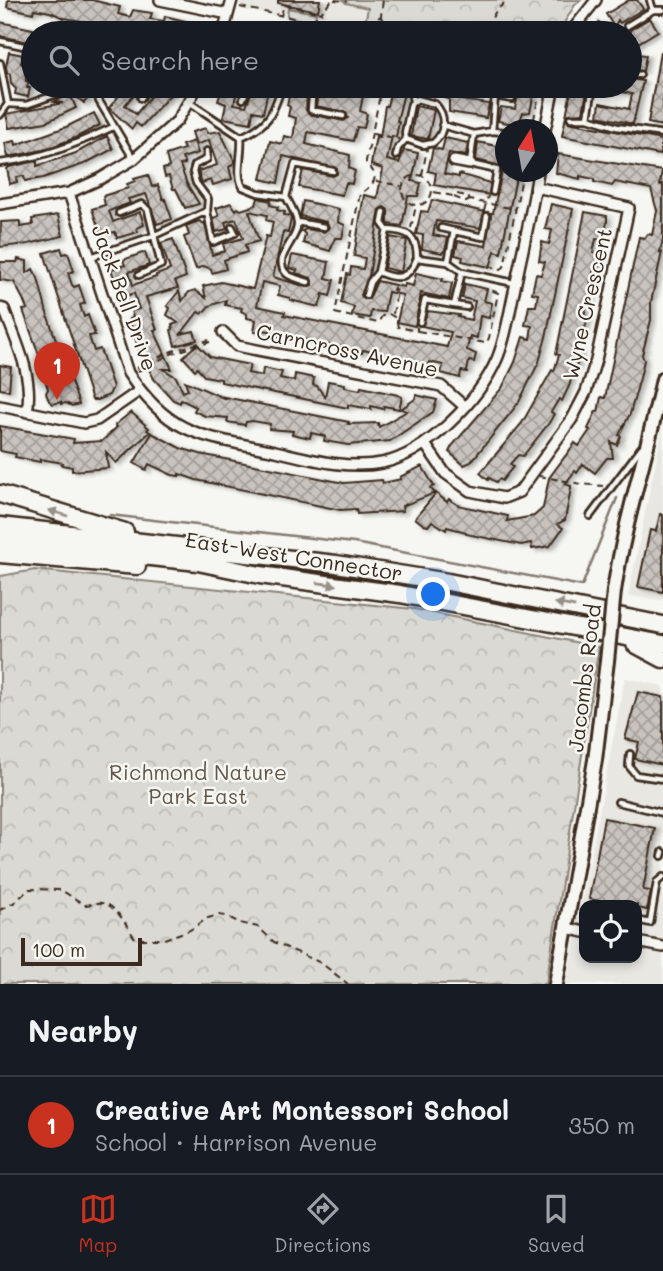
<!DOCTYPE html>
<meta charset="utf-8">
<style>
:root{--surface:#171b24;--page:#20242c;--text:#f1f3f6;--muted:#9ea1a6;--line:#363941;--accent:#c8321e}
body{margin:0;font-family:Mali,sans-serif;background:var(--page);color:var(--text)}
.controls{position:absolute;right:21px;bottom:21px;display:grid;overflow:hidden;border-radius:14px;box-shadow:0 4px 10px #0003}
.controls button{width:63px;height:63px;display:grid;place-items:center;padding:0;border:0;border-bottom:2px solid var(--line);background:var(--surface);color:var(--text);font:35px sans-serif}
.compass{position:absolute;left:495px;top:119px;width:63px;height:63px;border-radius:50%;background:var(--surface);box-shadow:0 4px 10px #0003;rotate:11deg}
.scale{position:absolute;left:21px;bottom:18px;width:121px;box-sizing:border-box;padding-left:7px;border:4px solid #3b2a1e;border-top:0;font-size:19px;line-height:24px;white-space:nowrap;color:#3b2a1e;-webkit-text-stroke:5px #f6f6f2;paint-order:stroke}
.you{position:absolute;left:434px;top:595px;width:24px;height:24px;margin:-18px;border:5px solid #fff;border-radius:50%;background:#1a73e8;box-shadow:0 0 0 10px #1a73e833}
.badge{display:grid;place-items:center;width:46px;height:46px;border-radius:50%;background:var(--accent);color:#fff;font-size:23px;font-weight:700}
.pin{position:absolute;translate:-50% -58px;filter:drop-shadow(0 2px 4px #0008)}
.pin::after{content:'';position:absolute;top:37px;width:24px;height:21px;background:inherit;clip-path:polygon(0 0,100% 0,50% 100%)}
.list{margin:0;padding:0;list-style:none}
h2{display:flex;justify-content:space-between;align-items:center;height:91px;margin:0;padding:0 28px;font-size:30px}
h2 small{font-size:23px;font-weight:400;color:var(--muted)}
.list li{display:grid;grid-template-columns:46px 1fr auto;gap:21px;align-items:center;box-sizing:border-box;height:98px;padding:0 28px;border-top:2px solid var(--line)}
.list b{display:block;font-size:26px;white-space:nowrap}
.list p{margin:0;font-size:23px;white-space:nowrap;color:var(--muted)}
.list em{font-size:23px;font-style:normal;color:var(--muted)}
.icon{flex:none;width:38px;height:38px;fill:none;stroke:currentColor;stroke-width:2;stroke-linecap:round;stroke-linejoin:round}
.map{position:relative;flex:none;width:663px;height:984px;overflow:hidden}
.search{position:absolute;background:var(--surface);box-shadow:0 4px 10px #0003;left:21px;right:21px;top:21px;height:77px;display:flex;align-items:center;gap:18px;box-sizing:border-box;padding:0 24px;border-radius:38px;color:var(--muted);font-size:26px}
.sheet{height:189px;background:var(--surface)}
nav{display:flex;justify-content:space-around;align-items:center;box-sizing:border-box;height:98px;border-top:2px solid var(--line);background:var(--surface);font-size:19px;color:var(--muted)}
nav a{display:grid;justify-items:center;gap:4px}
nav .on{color:var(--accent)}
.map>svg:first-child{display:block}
.built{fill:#e8e7e2;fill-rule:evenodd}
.forest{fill:url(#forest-crowns);stroke:#8a8278;stroke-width:2}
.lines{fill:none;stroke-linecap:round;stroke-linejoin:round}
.stream{stroke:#857a71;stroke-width:2.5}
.building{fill:url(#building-cross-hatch);stroke:#3b2a1e;stroke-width:2;filter:url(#shadow)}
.lane-casing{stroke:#3b2a1e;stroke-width:10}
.street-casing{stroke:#3b2a1e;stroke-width:14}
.secondary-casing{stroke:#3b2a1e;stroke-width:18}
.highway-casing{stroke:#3b2a1e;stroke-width:21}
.path{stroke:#3b2a1e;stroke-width:2;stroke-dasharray:7 5;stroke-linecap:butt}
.lane{stroke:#f6f6f2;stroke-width:4.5}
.street{stroke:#f6f6f2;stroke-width:9}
.secondary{stroke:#f6f6f2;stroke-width:12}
.highway{stroke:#f6f6f2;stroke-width:16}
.secondary-bridge-casing{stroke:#3b2a1e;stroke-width:18;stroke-linecap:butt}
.secondary-bridge{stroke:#f6f6f2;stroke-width:12}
.oneway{fill:#989088}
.labels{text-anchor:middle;stroke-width:5;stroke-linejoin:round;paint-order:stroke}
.street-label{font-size:21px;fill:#3b2a1e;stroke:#f6f6f2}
.park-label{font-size:21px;fill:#63564b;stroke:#f6f6f2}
</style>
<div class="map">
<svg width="663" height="984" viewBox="0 0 663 984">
<defs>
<pattern id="forest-crowns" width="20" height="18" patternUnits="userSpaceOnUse" patternTransform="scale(1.75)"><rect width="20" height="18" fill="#dad9d3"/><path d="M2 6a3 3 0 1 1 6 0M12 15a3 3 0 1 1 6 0" fill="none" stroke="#bcbab5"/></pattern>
<pattern id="building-cross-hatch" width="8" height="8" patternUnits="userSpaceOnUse" patternTransform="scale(1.75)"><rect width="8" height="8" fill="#c8c3be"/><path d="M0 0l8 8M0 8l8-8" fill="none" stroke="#a49f9a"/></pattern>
<filter id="shadow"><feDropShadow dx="4" dy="2" stdDeviation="2" flood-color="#0004"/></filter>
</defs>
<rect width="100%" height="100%" fill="#f6f6f2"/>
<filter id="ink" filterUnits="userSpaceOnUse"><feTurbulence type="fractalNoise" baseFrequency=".0143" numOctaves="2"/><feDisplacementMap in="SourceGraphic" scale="14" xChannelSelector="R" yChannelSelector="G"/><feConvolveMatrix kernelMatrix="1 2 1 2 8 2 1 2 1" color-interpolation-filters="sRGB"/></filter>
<g filter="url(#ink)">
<path class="built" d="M241 0H370L363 33 239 9Z
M663 427V600L628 596Z
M625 678 663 686V984H566ZM584 905H637V958H584Z"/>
<path class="forest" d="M343 0H581L575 5 558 33H363L368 8 346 3Z
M288 8 316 13 315 19 311 22 289 17 287 15Z
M35 570 414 609 599 647 546 984H0V576Z"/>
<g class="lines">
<path class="stream" d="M110 515 354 543 582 586 617 498"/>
</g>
<path class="building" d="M8 0H92L120 7 118 14 130 17 133 10 152 13 150 19 164 21 165 16 210 27 209 33H131L107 29 93 23 64 18 50 12 34 9 33 13 7 7Z
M278 0H320L318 11 278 3Z
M629 0H637L643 9 620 23 618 20 614 27 606 14Z
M650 18 658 31 633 46 630 40V30Z
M0 22 33 29V43L0 36Z
M599 22 616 33H592Z
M276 25 300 30V33H265L266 26 276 28Z
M9 52 23 55 21 63 25 64 26 81 29 82 27 88H30L28 97 15 94 16 89 11 84 10 74 7 73 6 66Z
M660 52H663V126L648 123Z
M630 53 646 55 643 71 630 69Z
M630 79 643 81 633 124 598 116 600 103 629 109 632 94 607 89 608 86H630Z
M79 86H97L84 103 73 94Z
M115 86H141L125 105 136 114 159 86H178L141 127 136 123 132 129 109 108 122 92Z
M223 86H238L234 104 246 106 254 86H269L263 113 253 111 251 123 223 118 226 104 218 101Z
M335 86H365L360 111 367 114 364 128 357 127 353 141 308 132 306 144 350 155 349 168 355 171 352 184 346 183 342 195 299 187 303 170 333 176 337 174V169L283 156 278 183 261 179 270 141 282 144 284 136 293 138 296 118 288 116 290 107 287 105 291 87 305 90 304 96 307 97 306 110 309 114 344 121 348 118 346 112 316 106 318 92 328 94 329 91 334 92Z
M392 86H403L402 92 404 93 397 121 399 122 396 137 392 136 387 160 399 163 404 150 418 153 412 181 421 183 418 196H408L402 226 388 224V210L384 207 380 209 369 276 361 295 364 299H369L377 281 404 287 405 284 413 286 416 273 443 279 442 281 452 283 449 299 421 293 415 326 397 322 403 295 388 292 384 312 371 311 370 318 352 315 354 307 341 303 347 274 350 275 351 267 363 269 365 258 354 256 359 224 364 195 377 198 379 188 383 169 371 165 373 152 376 136 380 137 385 106H387Z
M415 86H431L429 94 416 91Z
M446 86H464L461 100 489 104 486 118 449 112V99L444 98Z
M520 86H529L528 90 534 93 530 112 523 113 518 125 498 121 501 107 515 109Z
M572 86H588L583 113 569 114 566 117 568 122 662 140 660 155 562 136Z
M70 94 76 108 46 122 9 128 6 114 63 103 54 102Z
M416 106 434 110 428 139 411 136Z
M94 113 100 125 75 138 43 150 8 157 5 143 15 141 16 145 66 127Z
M206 128 208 133 220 131 235 162 229 167 232 179 213 185 211 180 202 183 198 171 217 165 209 140 196 145 192 132Z
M107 136 113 149 84 164 43 178 25 181 24 176 16 177 17 182 10 184 7 169 9 167 37 161V166L76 153Z
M445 138 468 143 466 156 449 153 444 174 459 177V174L490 183V195L434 185 436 173 428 171 433 148 442 150Z
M194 141 198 153 182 158 185 164 180 165 187 184 199 204 185 208 176 189H173L169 176 165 177 163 169 169 167 166 155 184 149 182 145Z
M478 142 506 148V167L476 160Z
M558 154 662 171 660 185 663 184V239L660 252H662L651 302V320L642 355 644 360 640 378 630 414 619 435 621 436 617 445 611 442 613 458H607L595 473 583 464 577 473 575 471 565 484 571 486V488L565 520 557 524 563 528 550 546 532 549 531 543 521 545 466 534V532L447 527 446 530 432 521 428 526 424 525 415 518 436 493 447 502 449 499 458 505 508 516 507 521 534 516 543 508 549 478 575 443 579 446 590 430 588 429 596 411 598 412 601 397 605 398 639 237 645 238 648 234 652 235 657 211 651 189 615 182 612 186 594 182V179L580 176V179L556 173Z
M502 172H517L501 253 495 251 490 267 462 261 463 257 455 255 458 241 486 246 491 213H493Z
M148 175 152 187 158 185 163 199H165L172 219 157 224 146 194 128 199 130 203 109 211 113 222 140 212 144 225 137 228 138 232 117 238 115 232 101 235 92 209 105 205 103 196 128 188 127 184 135 181 134 179Z
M258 198 271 201 270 205 278 207 277 210 285 212 284 215 290 216 291 219 288 233 283 232 273 277 307 287 312 285 311 278 296 273 297 270 289 268 292 255 329 262 326 278 334 280 330 296 323 294 319 307 290 300V298L278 295 280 286 262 282 257 306 285 312 284 315 447 347 451 332 422 326 428 311 459 315 458 317 471 320 475 301 462 298 465 284 487 289 484 301 492 303 489 318 480 316 477 338 470 336 467 350 476 354 474 362 469 361 467 372 461 371 460 378 441 373 443 365 429 362 428 367 410 363 411 359 399 357 398 360 378 356V353L363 350 362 353 344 349V347L310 343 311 340 287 339 278 336 276 332 262 330V333L254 332 256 320 247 318V314L241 311 242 308 225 305 226 300 209 306 202 314 198 312 181 334 194 331 197 340 175 346 171 330 173 329 172 325 178 323 167 315 170 308 167 306 179 291 182 301 189 292 195 290 206 298 203 286 221 282 253 289 266 236 270 237 273 222 266 220 267 215 249 211 259 241 245 245 247 252 224 260 226 269 212 273 211 269 204 266 196 269 184 237 189 235 186 226 199 221 205 224 212 255 225 251 223 244 243 238 236 219 225 222 227 229 216 232 213 218 219 216 216 208 231 203 236 210 238 208 241 210 256 205Z
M432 200 485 212 480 228 436 221 433 235 448 238 445 250 442 253 422 249 423 235 416 234 421 211 428 212Z
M303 201 339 209 338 222 345 225 342 238H335L330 251 303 243 305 234 302 231 306 229 324 232 329 227 326 222 300 216Z
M551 204 573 209 546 337 539 362 519 402 509 415 471 462 464 465 449 452 452 446 502 388 515 362 523 337 530 339 532 326 525 325 529 306H536L538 294 532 293 536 274 541 275 545 262 539 261 542 242 549 244 552 230 545 229Z
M585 212 607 216V222L603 240 596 239 593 253 600 254 597 273 593 272 590 286H594L592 296 590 305 587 304 584 316 588 317 583 336 580 335 578 338 575 350 580 351 576 368 573 367 570 384 562 401 559 399 551 412 554 414 549 423 523 456 518 455 510 464 513 467 508 473 502 481 499 479 496 482 489 478 488 480 480 473 522 423 552 370 554 371 559 355 556 354Z
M58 215 63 236 28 244 0 247 1 222 20 221V227L33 225 32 219Z
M390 237 407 240 401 272 384 268Z
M173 239 186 277 175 281 178 288 146 297 157 330H154L172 369H163L176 377 183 392 188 390 185 381 226 399 224 397 349 422 348 424 378 423 379 427 407 411 401 409 415 399 416 395 437 400 433 412 390 441 348 445 324 441 325 436 311 433 310 438 292 434 293 431 269 429 270 424 253 421 246 422 245 425 227 422 228 418 205 416 194 411 196 407 184 401 181 400 180 403 173 400 154 379 139 350 129 319 133 318 131 311 139 309 134 293 121 298 111 269 125 265 123 260 145 252 149 265 129 272 133 285 156 277V275L170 270 161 243Z
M61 248 63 254 68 253 74 271 68 273 72 285 74 287 79 285 85 303 80 305 84 317 88 315 95 335 89 336 94 351 100 349 113 387 109 395 97 400H92L44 253Z
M18 259 27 261V273L33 269 38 278 48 317 79 404 72 406 66 403 61 404V402L53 404 49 401 46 393 48 389 43 373 45 372 23 310 27 309 23 299 14 282 0 280V262H17Z
M197 344 210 357 250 365 248 373 262 376 263 368 282 372 280 378 294 381 295 374 314 378 313 385 317 386 325 397 328 381 345 384V387L360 390 361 387 398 395 402 397 399 409 384 406 383 409 371 406V409L348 405V408L221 382V379L204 376 197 368 195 370 183 357Z
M0 365 11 367 9 391 0 389Z
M131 412 149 428 147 430 150 432 116 463 106 452 108 468 72 471V467L62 465 63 463 40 459V462L15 457 16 454 0 451V426L74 439 73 443 87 442 102 441 117 427 115 425Z
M152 433 180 448 200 454 344 483 382 480 383 483 401 479 400 477 422 466 434 486 430 488 435 493 402 506 403 511 357 514 356 509 340 510 196 480 179 474V476L172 475 149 464 146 470 134 463Z
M660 514 663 515V592L638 587 650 530 656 531Z
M638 692 663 697V765L635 759 639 742 625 739Z
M604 818 655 828 643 890 651 891 647 910 637 908V905H623L589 899Z"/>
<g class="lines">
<g class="lane-casing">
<path id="lane" d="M650 0 653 10
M627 26 653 10H663
M0 41 33 48
M0 63 8 104 0 115
M630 74 640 75
M103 86 99 92V101L133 158
M313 86 311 110 343 116
M410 86 413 101
M470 86 469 91 512 99
M593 86 588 118 617 127 663 134
M141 98 148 86
M243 99 248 86
M417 99 435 104C446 115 446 133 433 143L423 145 406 139 405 133 411 104Z
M189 102 241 137C243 153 235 174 243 187L258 193 286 197 295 164 333 171
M8 104 26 105 57 94
M571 118H588
M442 125 474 134 492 131 505 132
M492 131 495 96
M474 134 470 164 497 170 493 192
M241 137C269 125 273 114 282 86
M207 151V159L195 165 193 172 196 183 208 199 207 211 213 242 235 233 232 227
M396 156 398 148 406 139
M0 163C43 158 74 145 113 127
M286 197C290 204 296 214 297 222 300 239 270 258 287 274 292 278 302 280 308 282
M384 212 382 223 387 230
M119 213 142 204 148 210 161 265 139 275
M297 222 324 227
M441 228 454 231
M91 257 153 236 207 211
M417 258C417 235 408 231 387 230L378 272C398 281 409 279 417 258L448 262 462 272 514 283
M448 262 454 231 483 237 487 216
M366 295 370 282 378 272
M454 305 467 307
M420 322 425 300 454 305 462 272
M590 516 641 448
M630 754 629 766 636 775 663 779
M618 802 663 813
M662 856 663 852
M637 920 650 923 657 882 663 877"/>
</g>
<g class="street-casing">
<path id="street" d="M160 0 228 14
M223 33 232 0
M570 33 596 0
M545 130 554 86
M454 161 470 164
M69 193 128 373C170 436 202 436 271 450 307 458 345 470 382 463 427 454 479 400 497 359 506 338 509 314 514 292 522 252 532 212 538 172
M0 204 69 193 100 179 134 159 177 121 198 86
M0 308 4 309C16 341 34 376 27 412
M223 332 237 346 441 386 464 406
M0 406 84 423 97 420 139 391
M425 444 445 473 470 491 504 498 519 492 572 419 586 392 596 360 629 208 536 187
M567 928 584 932
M637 942 663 947"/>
</g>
<g class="secondary-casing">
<path id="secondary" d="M614 591C625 518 648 450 663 379
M556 984 595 760 607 661"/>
</g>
<g class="highway-casing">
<path id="highway" d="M0 494 125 532
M0 526 336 564 448 582 663 625
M0 541 198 562 260 575 400 594 663 644
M0 554 137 566
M635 644 663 659"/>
</g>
<path class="path" d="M334 0 347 1
M240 7 365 33
M281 16 284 5 317 12
M381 17 391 33
M315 23 317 12 321 13 332 0
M490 24 496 33
M358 31 381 16 383 0
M461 33 489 23 496 11 507 0
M382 86 366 161V164C383 177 372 186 360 194L335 313 378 323 382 316 389 314 396 318 398 327 417 331V327
M433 99 439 86
M518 130 520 127 532 128 541 86
M373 134 399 139
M402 190a15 15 0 1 1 30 0a15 15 0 1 1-30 0Z
M422 175 427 149
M376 181 401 186
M434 192 453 196 457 194 467 196 470 200 515 209
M454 197 466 202 470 200
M484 211 488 196
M411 228 416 206
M488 266 501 269 504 267 523 172
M393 314 397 291 393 290 395 285
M418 331 486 343 489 338 498 293 489 289
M137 368 172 351 209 340
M138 371 173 353 210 342
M539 476 581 484 603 486
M0 910 15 902 29 889 61 890 85 905C90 905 97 902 102 903 115 904 128 927 134 937L140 939H164L190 930 208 918 219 915 226 916 240 923 258 927 274 942 321 963 348 984"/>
<use href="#lane" class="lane"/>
<use href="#street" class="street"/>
<use href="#secondary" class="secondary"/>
<use href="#highway" class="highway"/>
<g class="secondary-bridge-casing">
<path id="secondary-bridge" d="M607 661 614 591"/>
</g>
<use href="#secondary-bridge" class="secondary-bridge"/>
</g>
<defs><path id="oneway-solid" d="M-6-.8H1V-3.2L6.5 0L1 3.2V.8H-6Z" transform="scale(1.75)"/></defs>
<g class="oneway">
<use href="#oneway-solid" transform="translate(58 513) rotate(-163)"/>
<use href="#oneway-solid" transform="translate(327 584) rotate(8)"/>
<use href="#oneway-solid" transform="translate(565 605) rotate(-169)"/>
</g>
</g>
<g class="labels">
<g class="street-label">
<text transform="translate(124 298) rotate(70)" y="7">Jack Bell Drive</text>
<text transform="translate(588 304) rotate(-77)" y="7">Wyne Crescent</text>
<text transform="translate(347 351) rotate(12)" y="7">Carncross Avenue</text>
<text transform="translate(294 557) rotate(9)" y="7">East-West Connector</text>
<text transform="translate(585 678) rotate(-83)" y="7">Jacombs Road</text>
</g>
<g class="park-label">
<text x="198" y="780">Richmond Nature<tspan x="198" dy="24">Park East</tspan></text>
</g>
</g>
</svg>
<div class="controls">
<button><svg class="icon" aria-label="locate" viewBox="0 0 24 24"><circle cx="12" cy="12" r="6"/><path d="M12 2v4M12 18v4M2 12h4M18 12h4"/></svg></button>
</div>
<svg class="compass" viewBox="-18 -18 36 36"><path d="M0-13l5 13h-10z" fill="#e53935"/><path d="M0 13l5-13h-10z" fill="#9ea1a6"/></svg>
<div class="scale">100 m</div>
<div class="you"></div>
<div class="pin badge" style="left:57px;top:400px">1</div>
<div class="search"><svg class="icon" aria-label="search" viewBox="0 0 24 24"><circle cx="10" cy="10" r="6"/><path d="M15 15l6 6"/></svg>Search here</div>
</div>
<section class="sheet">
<h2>Nearby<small></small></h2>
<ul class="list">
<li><span class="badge">1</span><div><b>Creative Art Montessori School</b><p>School · Harrison Avenue</p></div><em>350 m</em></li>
</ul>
</section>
<nav>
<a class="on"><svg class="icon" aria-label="map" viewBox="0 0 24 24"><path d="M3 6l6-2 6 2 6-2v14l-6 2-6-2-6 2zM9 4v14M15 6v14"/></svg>Map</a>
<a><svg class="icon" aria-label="directions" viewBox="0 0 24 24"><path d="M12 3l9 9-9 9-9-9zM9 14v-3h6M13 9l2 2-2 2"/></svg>Directions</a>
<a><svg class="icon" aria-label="saved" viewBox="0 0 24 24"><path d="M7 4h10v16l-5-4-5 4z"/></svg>Saved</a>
</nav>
